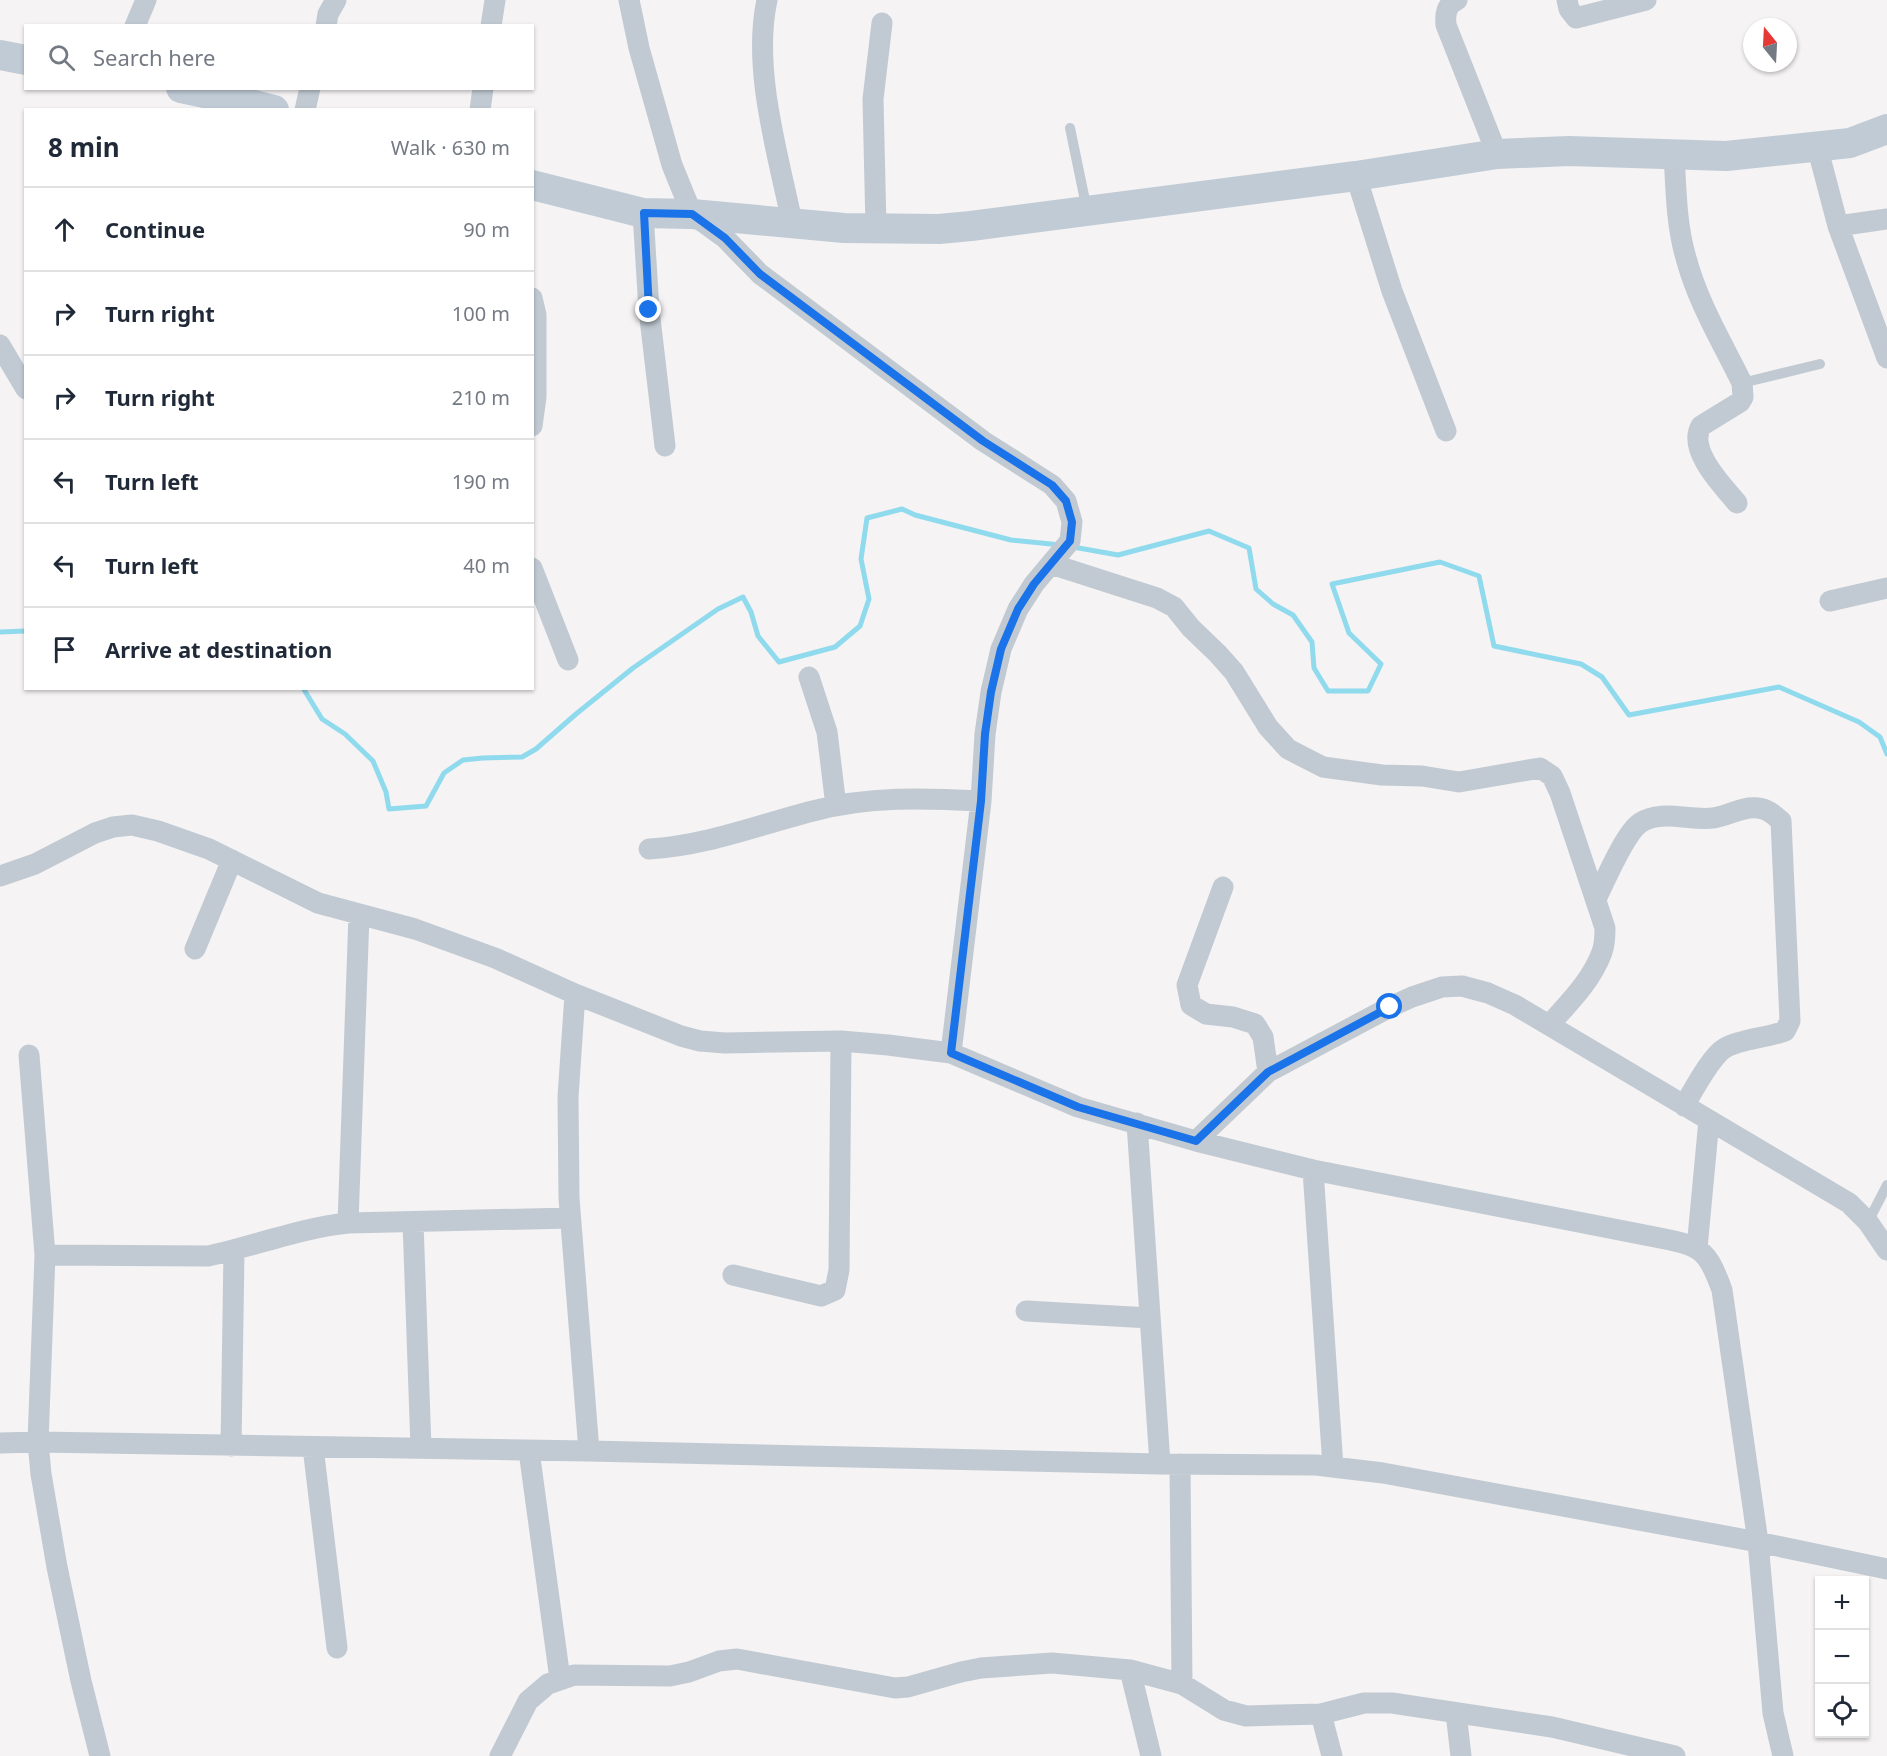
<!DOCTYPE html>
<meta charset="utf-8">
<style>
:root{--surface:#fff;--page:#f6f6f7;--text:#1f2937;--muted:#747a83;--line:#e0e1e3}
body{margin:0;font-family:"Noto Sans",sans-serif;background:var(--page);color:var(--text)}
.controls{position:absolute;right:18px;bottom:18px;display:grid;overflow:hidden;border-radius:0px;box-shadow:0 2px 4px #0004}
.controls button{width:54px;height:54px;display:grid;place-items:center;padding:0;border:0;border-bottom:2px solid var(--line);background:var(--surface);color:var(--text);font:30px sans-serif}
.compass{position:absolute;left:1743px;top:18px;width:54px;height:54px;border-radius:50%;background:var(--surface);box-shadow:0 2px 4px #0004;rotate:342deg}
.stop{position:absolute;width:18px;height:18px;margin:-14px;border:4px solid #1a73e8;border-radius:50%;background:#fff}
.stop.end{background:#1a73e8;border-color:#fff;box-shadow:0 2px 6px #0008}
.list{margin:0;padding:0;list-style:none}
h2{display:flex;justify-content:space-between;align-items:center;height:78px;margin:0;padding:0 24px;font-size:26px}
h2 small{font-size:20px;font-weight:400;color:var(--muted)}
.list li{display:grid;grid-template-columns:39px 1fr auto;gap:18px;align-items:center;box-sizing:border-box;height:84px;padding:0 24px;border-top:2px solid var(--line)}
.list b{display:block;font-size:22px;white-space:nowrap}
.list em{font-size:20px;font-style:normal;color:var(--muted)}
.icon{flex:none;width:33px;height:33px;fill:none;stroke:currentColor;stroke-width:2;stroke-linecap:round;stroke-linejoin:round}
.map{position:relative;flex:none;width:1887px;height:1756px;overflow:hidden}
.search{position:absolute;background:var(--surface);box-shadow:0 2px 4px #0004;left:24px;top:24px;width:510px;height:66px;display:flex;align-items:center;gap:15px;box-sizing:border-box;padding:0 21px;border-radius:0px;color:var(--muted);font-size:22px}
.panel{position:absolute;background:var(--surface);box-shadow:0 2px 4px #0004;left:24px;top:108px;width:510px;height:582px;border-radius:0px}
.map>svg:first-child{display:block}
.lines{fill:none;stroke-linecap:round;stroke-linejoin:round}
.stream{stroke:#90daee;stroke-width:5}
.lane{stroke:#c1cad2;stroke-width:10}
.street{stroke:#c1cad2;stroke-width:21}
.secondary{stroke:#c1cbd6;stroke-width:30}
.route{stroke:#1a73e8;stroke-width:8}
</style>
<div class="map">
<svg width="1887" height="1756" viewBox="0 0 1887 1756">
<rect width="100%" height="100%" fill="#f5f3f3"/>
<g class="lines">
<path class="stream" d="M1073 547 1118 555 1209 531 1249 548 1256 589 1273 604 1293 615 1312 642 1314 668 1328 691H1368L1381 664 1349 633 1332 584 1440 562 1479 576 1494 646 1581 664 1602 677 1629 715 1779 687 1859 722 1880 737 1887 754
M0 632 26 631
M303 688 322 719 345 734 373 761 386 792 389 809 426 806 444 773 463 760 483 758 522 757 536 749 576 714 633 668 718 609 743 597 751 612 758 636 779 662 835 647 860 626 869 599 861 559 867 518 902 509 915 515 1011 540 1061 545"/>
<path class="lane" d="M1070 128 1087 210
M1742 383 1820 364
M1868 1222 1887 1185"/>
<path class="street" d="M629 0 639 48 672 165 692 214 725 238 760 274 983 441 1052 485 1066 501 1072 522 1070 541 1034 584 1018 609 1001 649 991 692 985 734 981 801 951 1053
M767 0C752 69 778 154 792 222
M1457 0C1446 5 1445 14 1446 25L1497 154
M1567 0 1569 9 1576 18 1646 0
M135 26 146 0
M326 26 328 14 336 0
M491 26 495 0
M305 110 310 88
M480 110 483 88
M1817 146 1838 226 1887 358
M1674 153C1676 188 1676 224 1686 258 1698 303 1722 342 1742 383L1743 397 1740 402 1701 426C1687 450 1723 486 1737 503
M1356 176 1392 291 1446 431
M643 213 649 310 665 446
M1838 226 1887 219
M876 228 873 99 882 23
M532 298 536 315V397L532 426
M0 345 26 389
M1051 564 1157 598 1174 607 1191 628 1218 654 1234 672 1268 727 1288 749 1323 767 1382 775 1422 776 1459 782 1540 768 1552 776 1560 793 1605 928C1605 935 1605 944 1602 952 1592 980 1569 1003 1549 1025
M532 568 568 660
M1830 601 1887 588
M809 677 827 732 836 806
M649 849C705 846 758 825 813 811 868 796 925 798 981 801
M0 876 35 864 95 833 113 827 132 825 158 831 209 849 318 903 415 929 495 958 575 994 681 1036 700 1041 725 1043 841 1041 888 1045 951 1053 1078 1107 1196 1141 1313 1170 1660 1238C1701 1246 1707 1249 1722 1290L1758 1542 1773 1713 1783 1756
M1223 887 1187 985 1191 1005 1206 1014 1233 1017 1255 1024 1263 1037 1268 1072
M1596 899C1605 881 1625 833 1640 823 1661 809 1689 821 1713 818 1728 816 1742 806 1758 808 1768 809 1774 815 1781 821L1790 1021 1785 1031C1767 1038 1740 1039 1725 1048 1711 1056 1693 1091 1684 1106
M195 949 232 860
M575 994 568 1097 569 1198 589 1451
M29 1055 45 1255
M1137 1123 1160 1464
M1196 1141 1268 1072 1390 1007 1412 997 1442 987 1462 986 1488 993 1515 1005 1849 1203 1868 1222 1887 1250
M1313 1170 1333 1467
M413 1222 421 1448
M348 1223 359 915
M1697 1248 1709 1120
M733 1275 821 1296 835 1290 839 1270 841 1041
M1026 1311 1150 1318
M0 1443 38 1442 589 1451 1160 1464 1316 1465 1383 1473 1758 1542 1887 1569
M231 1446 234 1251
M313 1447 337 1648
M529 1451 560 1679
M1180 1464 1182 1684
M1130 1670 1151 1756
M1456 1713 1461 1756
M1321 1714 1332 1756
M100 1756 81 1681 57 1567 41 1474 38 1442 45 1255 208 1256C255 1246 300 1228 348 1223L570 1218
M500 1756 528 1701 548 1684 574 1675 670 1676 689 1672 719 1661 737 1659 895 1688 908 1687 961 1672 981 1668 1052 1663 1130 1670 1182 1684 1224 1710 1246 1716 1321 1714 1364 1703H1392L1552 1727 1675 1756"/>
<path class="secondary" d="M0 55 26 60
M181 88 219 96 274 110
M532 185 643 213 692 214 844 228 939 229 971 226 1356 176 1497 154 1569 151 1726 156 1850 143 1887 129"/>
</g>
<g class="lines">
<path class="route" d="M649 310 644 213 692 214 725 238 760 274 983 441 1052 485 1066 501 1072 522 1070 541 1034 584 1018 609 1001 649 991 692 985 734 981 801 951 1053 1078 1107 1196 1141 1268 1072 1390 1007"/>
</g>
</svg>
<div class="controls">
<button>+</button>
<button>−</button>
<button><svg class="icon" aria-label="locate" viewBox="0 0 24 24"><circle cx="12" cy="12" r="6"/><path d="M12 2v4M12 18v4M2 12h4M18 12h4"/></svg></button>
</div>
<svg class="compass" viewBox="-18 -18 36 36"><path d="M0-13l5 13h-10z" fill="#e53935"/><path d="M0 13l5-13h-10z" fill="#747a83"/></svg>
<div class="stop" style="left:1390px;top:1007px"></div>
<div class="stop end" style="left:649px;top:310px"></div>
<div class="search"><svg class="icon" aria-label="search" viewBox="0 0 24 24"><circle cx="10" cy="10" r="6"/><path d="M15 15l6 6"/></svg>Search here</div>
<section class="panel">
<h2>8 min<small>Walk · 630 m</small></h2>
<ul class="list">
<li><svg class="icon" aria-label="ahead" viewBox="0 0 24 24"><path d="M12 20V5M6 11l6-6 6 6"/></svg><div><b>Continue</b></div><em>90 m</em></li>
<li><svg class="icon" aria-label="right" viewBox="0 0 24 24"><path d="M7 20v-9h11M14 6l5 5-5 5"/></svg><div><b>Turn right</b></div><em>100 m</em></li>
<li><svg class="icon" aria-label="right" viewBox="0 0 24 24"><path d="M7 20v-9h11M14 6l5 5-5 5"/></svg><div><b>Turn right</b></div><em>210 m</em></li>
<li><svg class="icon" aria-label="left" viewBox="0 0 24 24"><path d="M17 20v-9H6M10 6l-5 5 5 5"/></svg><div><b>Turn left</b></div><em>190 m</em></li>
<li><svg class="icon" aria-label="left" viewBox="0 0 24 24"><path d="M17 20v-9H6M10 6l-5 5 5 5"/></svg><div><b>Turn left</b></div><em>40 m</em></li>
<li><svg class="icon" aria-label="arrive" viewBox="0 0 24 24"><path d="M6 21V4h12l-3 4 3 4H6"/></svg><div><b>Arrive at destination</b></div></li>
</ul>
</section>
</div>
